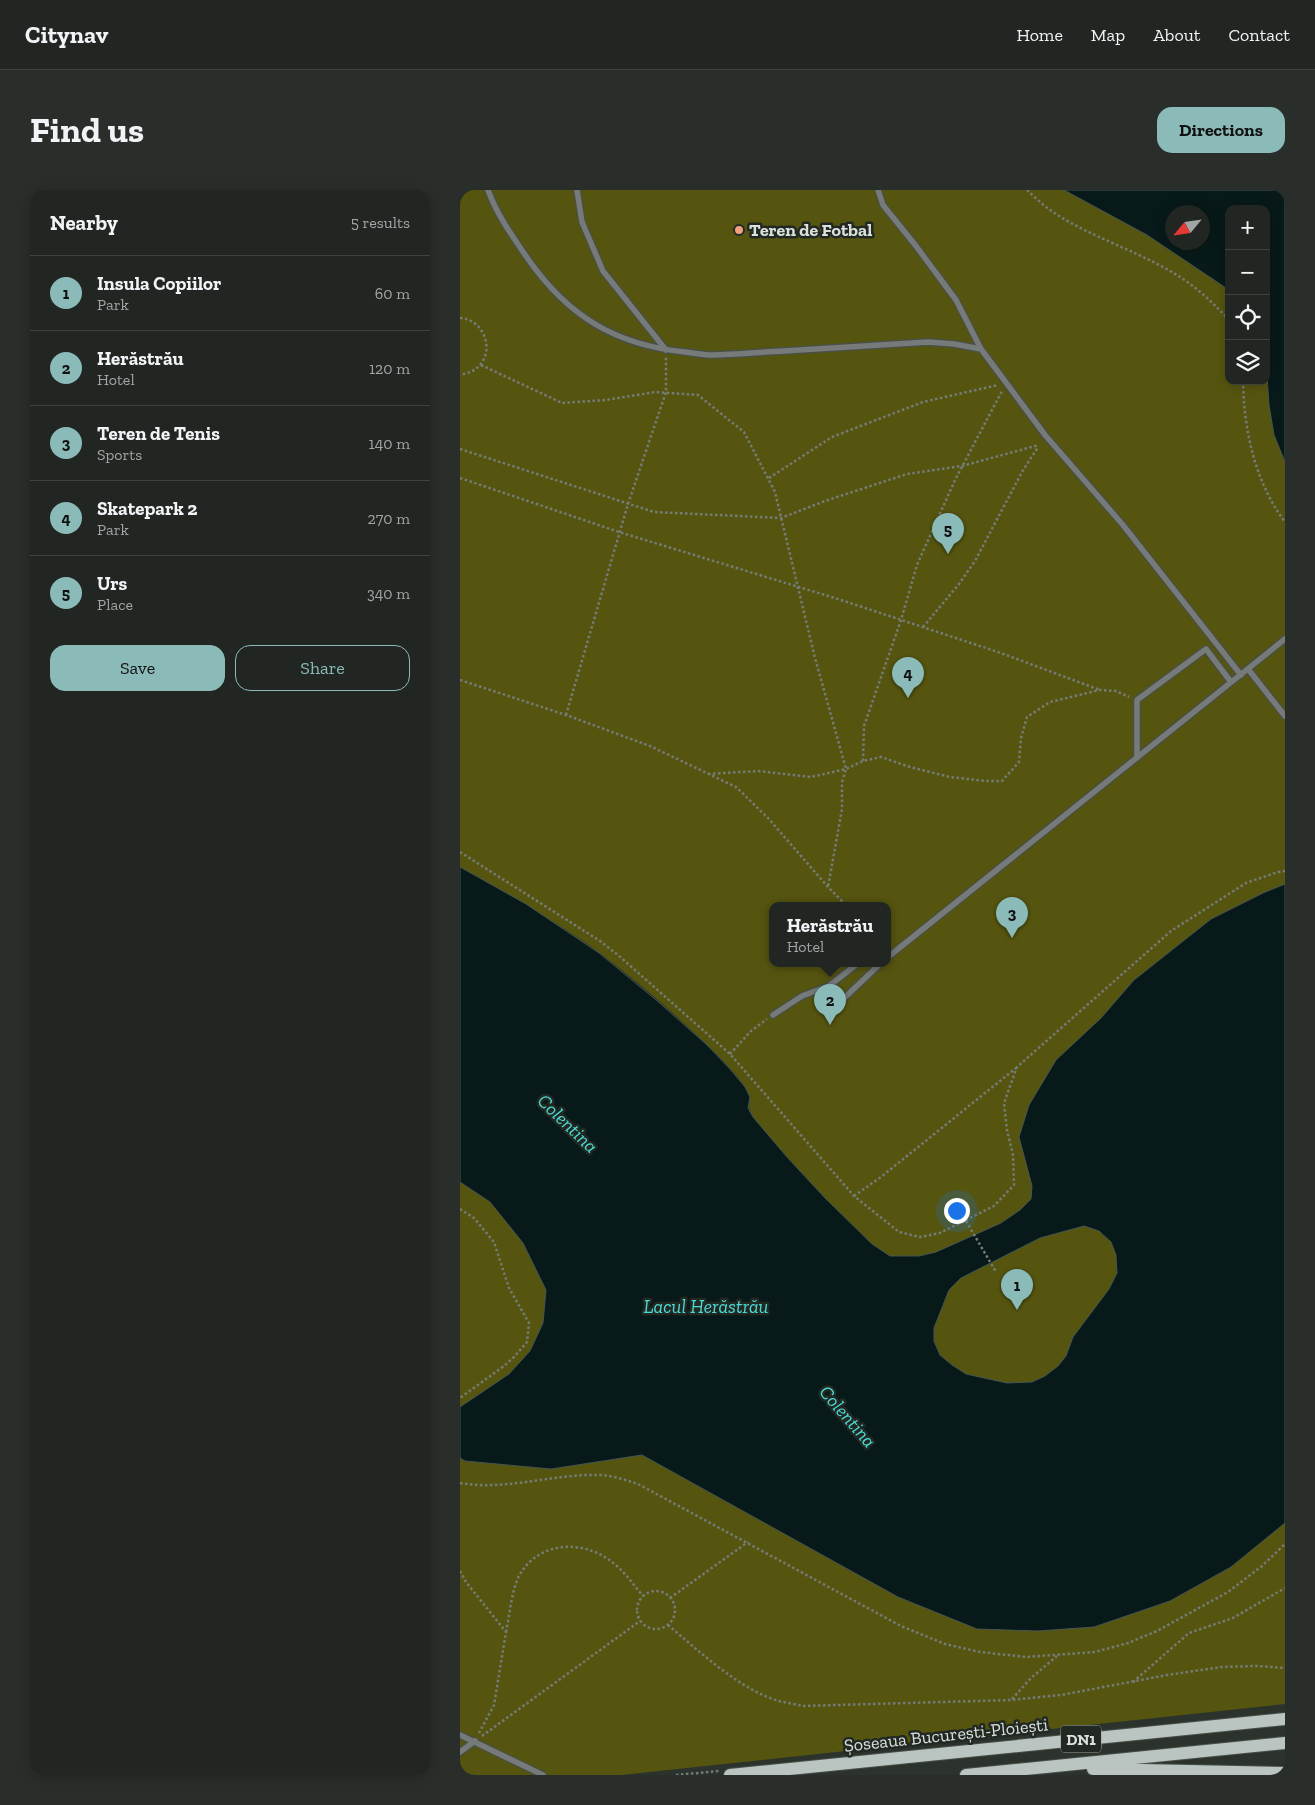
<!DOCTYPE html>
<meta charset="utf-8">
<style>
:root{--surface:#212622;--page:#292e2a;--text:#f1f3f6;--muted:#a2a5a5;--line:#3e4340;--accent:#8bbbb9}
body{margin:0;font-family:"Zilla Slab",serif;background:var(--page);color:var(--text)}
.controls{position:absolute;right:15px;top:15px;display:grid;overflow:hidden;border-radius:10px;box-shadow:0 2px 12px #0003}
.controls button{width:45px;height:45px;display:grid;place-items:center;padding:0;border:0;border-bottom:1px solid var(--line);background:var(--surface);color:var(--text);font:25px sans-serif}
.compass{position:absolute;left:705px;top:15px;width:45px;height:45px;border-radius:50%;background:var(--surface);box-shadow:0 2px 12px #0003;rotate:241deg}
.you{position:absolute;left:496px;top:1020px;width:18px;height:18px;margin:-12px;border:4px solid #fff;border-radius:50%;background:#1a73e8;box-shadow:0 0 0 8px #1a73e833}
.badge{display:grid;place-items:center;width:32px;height:32px;border-radius:50%;background:var(--accent);color:#111;font-size:16px;font-weight:700}
.pin{position:absolute;translate:-50% -41px;filter:drop-shadow(0 1px 2px #0008)}
.pin::after{content:'';position:absolute;top:26px;width:18px;height:15px;background:inherit;clip-path:polygon(0 0,100% 0,50% 100%)}
.popup{position:absolute;left:309px;top:712px;width:122px;height:65px;box-sizing:border-box;display:grid;place-content:center;border-radius:10px;background:var(--surface);filter:drop-shadow(0 1px 4px #0005);font-size:16px;white-space:nowrap;color:var(--muted)}
.popup b{font-size:19px;color:var(--text)}
.popup::after{content:'';position:absolute;left:50%;top:100%;margin-left:-10px;border:10px solid transparent;border-top-color:var(--surface)}
.list{margin:0;padding:0;list-style:none}
h2{display:flex;justify-content:space-between;align-items:center;height:65px;margin:0;padding:0 20px;font-size:21px}
h2 small{font-size:16px;font-weight:400;color:var(--muted)}
.list li{display:grid;grid-template-columns:32px 1fr auto;gap:15px;align-items:center;box-sizing:border-box;height:75px;padding:0 20px;border-top:1px solid var(--line)}
.list b{display:block;font-size:19px;white-space:nowrap}
.list p{margin:0;font-size:16px;white-space:nowrap;color:var(--muted)}
.list em{font-size:16px;font-style:normal;color:var(--muted)}
.actions{display:flex;gap:10px;padding:15px 20px}
.actions a{flex:1;padding:11px 0;border:1px solid var(--accent);border-radius:15px;text-align:center;font-size:18px;color:var(--accent)}
.actions .main{background:var(--accent);color:#111}
.icon{flex:none;width:28px;height:28px;fill:none;stroke:currentColor;stroke-width:2;stroke-linecap:round;stroke-linejoin:round}
.map{position:relative;flex:none;width:825px;height:1585px;overflow:hidden;border-radius:15px}
header{display:flex;align-items:center;gap:30px;box-sizing:border-box;height:70px;padding:0 25px;background:var(--surface);border-bottom:1px solid var(--line)}
header strong{font-size:24px}
nav{display:flex;gap:28px;margin-inline-start:auto;font-size:18px}
.intro{display:flex;align-items:center;justify-content:space-between;box-sizing:border-box;height:120px;padding:0 30px}
h1{margin:0;font-size:35px}
.button{padding:12px 22px;border-radius:15px;background:var(--accent);color:#111;font-size:18px;font-weight:700}
main{display:flex;gap:30px;padding:0 30px}
aside{flex:1;background:var(--surface);border-radius:15px;box-shadow:0 2px 12px #0003}
.map>svg:first-child{display:block}
.green{fill:#565510;fill-rule:evenodd}
.water{fill:#071918;stroke:#475553;fill-rule:evenodd}
.lines{fill:none;stroke-linecap:round;stroke-linejoin:round}
.lane-casing{stroke:#484f49;stroke-width:8}
.primary-casing{stroke:#484f49;stroke-width:14}
.path{stroke:#757b76;stroke-width:2.5;stroke-dasharray:2.5 2.5;stroke-linecap:butt}
.lane{stroke:#767a79;stroke-width:5.5}
.primary{stroke:#bac4c0;stroke-width:12}
.poi-dot{fill:#f1a17c;stroke:#222923;stroke-width:2}
.labels{text-anchor:middle;stroke-width:5;stroke-linejoin:round;paint-order:stroke}
.shield{fill:#222923;stroke:#a4a9a4;stroke-width:1}
.shield-label{font-size:16px;font-weight:bold;fill:#dbe0dc}
.poi-label{font-size:18px;font-weight:bold;fill:#dbe0dc;stroke:#222923;text-anchor:start}
.street-label{font-size:18px;fill:#dbe0dc;stroke:#222923}
.water-label{font-size:19px;font-style:italic;fill:#4bdbd7;stroke:#222923}
</style>
<header>
<strong>Citynav</strong>
<nav><a>Home</a><a>Map</a><a>About</a><a>Contact</a></nav>
</header>
<div class="intro"><h1>Find us</h1><a class="button">Directions</a></div>
<main>
<aside>
<h2>Nearby<small>5 results</small></h2>
<ul class="list">
<li><span class="badge">1</span><div><b>Insula Copiilor</b><p>Park</p></div><em>60 m</em></li>
<li><span class="badge">2</span><div><b>Herăstrău</b><p>Hotel</p></div><em>120 m</em></li>
<li><span class="badge">3</span><div><b>Teren de Tenis</b><p>Sports</p></div><em>140 m</em></li>
<li><span class="badge">4</span><div><b>Skatepark 2</b><p>Park</p></div><em>270 m</em></li>
<li><span class="badge">5</span><div><b>Urs</b><p>Place</p></div><em>340 m</em></li>
</ul>
<div class="actions"><a class="main">Save</a><a>Share</a></div>
</aside>
<div class="map">
<svg width="825" height="1585" viewBox="0 0 825 1585">
<rect width="100%" height="100%" fill="#2c332d"/>
<path class="green" d="M0 0H604L687 45 769 100V191H806V170L809 215 814 245 825 272V694L803 703 674 790 641 828 568 978C570 987 575 999 571 1008 564 1026 496 1056 477 1062 467 1066 436 1070 427 1065 410 1054 397 1039 383 1026 360 1003 338 979 316 954 309 946 300 937 294 928 286 917 291 915 289 906 286 896 276 885 269 877 232 838 183 796 140 763 96 731 47 704 0 677ZM312 716H428V774H312Z
M0 992 30 1012 63 1053 86 1100 83 1133 70 1161 49 1184 0 1217Z
M624 1036 639 1041 651 1052 656 1065 657 1083 649 1099 613 1147 606 1166 598 1176 585 1186 572 1192 547 1193 506 1184 492 1175 480 1165 474 1151V1138L489 1100 501 1088 580 1048Z
M182 1265 438 1407 517 1439 634 1437 710 1411 771 1377 825 1333V1514L161 1585H0V1268L5 1271 91 1279Z"/>
<path class="water" d="M604 0H825V272L814 245 809 215 806 170V19H769V100L687 45ZM712 22H742V52H712Z
M0 677 66 714 139 763 195 809 247 855 270 879 285 897 290 907 288 918 293 927 326 966 365 1008 412 1054 430 1066H459L476 1062 541 1033 560 1020 571 1009 572 996 559 947 569 915 596 870 641 828 674 790 751 729 803 703 825 694V1333L771 1377 710 1411 634 1437 578 1441 517 1439 438 1407 182 1265 91 1279 5 1271 0 1268V1217L49 1184 70 1161 83 1133 86 1100 63 1053 30 1012 0 992ZM624 1036 639 1041 651 1052 656 1065 657 1083 649 1099 613 1147 606 1166 598 1176 585 1186 572 1192 547 1193 506 1184 492 1175 480 1165 474 1151V1138L489 1100 501 1088 580 1048Z"/>
<g class="lines">
<g class="lane-casing">
<path id="lane" d="M28 0C37 25 53 47 68 69 108 126 155 155 225 162 234 163 243 165 252 165 275 165 300 162 324 161 372 158 420 155 468 152L494 154 521 159 585 245 663 335 781 485
M117 0 122 32 143 81 206 160
M418 0 423 15 456 56 496 110 521 159
M788 479 825 526
M677 568V510L746 459 771 492
M428 767 825 449
M397 774 369 796 380 812 420 774
M313 825 342 806 369 796
M0 1545 83 1585
M0 1562 15 1551"/>
</g>
<g class="primary-casing">
<path id="primary" d="M633 1579 825 1583
M270 1585 825 1529
M506 1585 825 1553"/>
</g>
<path class="path" d="M567 0C574 7 582 14 590 20 632 49 684 62 726 91 742 102 756 116 769 130
M0 128C22 129 35 157 20 175 15 181 8 183 0 185
M21 175 102 213 146 210 195 202 238 205 284 242 315 302 355 468 386 579 382 592V619L368 697
M783 191C784 241 795 292 825 332
M0 259 194 322 321 328 365 311 447 284 502 276 579 255
M0 288 159 342 378 409 541 463 640 500
M309 288 372 247 463 212 538 195
M463 437 499 394 515 371 562 282 578 257
M0 490 106 525 190 556 276 597 308 628 368 697 387 716
M106 525 168 314 206 202V167
M403 571 404 536 441 430 457 375 495 290 542 201
M248 584 298 581 351 587 386 579 403 571 421 567 450 577 490 587 525 591H542L559 572 561 548 567 527 590 512 640 500 656 501 669 507
M0 662 140 751 158 765 270 864 394 1006 439 1042 460 1047 480 1043 534 1016 554 995 553 965 547 940 544 913 557 877 711 741 786 693 818 682 825 681
M270 864 291 841 307 829
M394 1006 421 987 556 878
M0 1019 14 1028 34 1052 49 1098 69 1133 67 1152 54 1167 44 1176 0 1208
M506 1031 536 1082
M0 1293C46 1301 91 1284 138 1285 152 1285 165 1290 178 1294L441 1436 485 1454 520 1462 566 1467 635 1462 668 1453 697 1441 768 1402 802 1376 825 1354
M0 1381 6 1392 46 1442 34 1515 19 1543
M177 1420a19 19 0 1 1 38 0a19 19 0 1 1-38 0Z
M210 1408 288 1352
M208 1435C239 1461 280 1500 319 1511 327 1513 335 1514 342 1516L551 1510 601 1505 707 1485 762 1477 797 1476 825 1478
M46 1442C50 1424 51 1402 59 1386 78 1351 123 1349 152 1372 164 1381 173 1394 183 1406
M673 1492 729 1443 773 1428 825 1398
M552 1509 571 1488 597 1466
M22 1546 180 1431
M216 1585 259 1581"/>
<use href="#lane" class="lane"/>
<use href="#primary" class="primary"/>
</g>
<circle class="poi-dot" cx="279" cy="40" r="5"/>
<g class="labels">
<rect class="shield" x="601" y="1535.5" width="40" height="27" rx="4"/>
<g class="shield-label">
<text x="621" y="1555">DN1</text>
</g>
<g class="poi-label">
<text x="289" y="46">Teren de Fotbal</text>
</g>
<g class="street-label">
<text transform="translate(486 1545) rotate(-6)" y="6">Șoseaua București-Ploiești</text>
</g>
<g class="water-label">
<text transform="translate(108 933) rotate(44)" y="7">Colentina</text>
<text x="246" y="1123">Lacul Herăstrău</text>
<text transform="translate(388 1226) rotate(49)" y="7">Colentina</text>
</g>
</g>
</svg>
<div class="controls">
<button>+</button>
<button>−</button>
<button><svg class="icon" aria-label="locate" viewBox="0 0 24 24"><circle cx="12" cy="12" r="6"/><path d="M12 2v4M12 18v4M2 12h4M18 12h4"/></svg></button>
<button><svg class="icon" aria-label="layers" viewBox="0 0 24 24"><path d="M12 4l9 5-9 5-9-5zM3 14l9 5 9-5"/></svg></button>
</div>
<svg class="compass" viewBox="-18 -18 36 36"><path d="M0-13l5 13h-10z" fill="#e53935"/><path d="M0 13l5-13h-10z" fill="#a2a5a5"/></svg>
<div class="you"></div>
<div class="pin badge" style="left:557px;top:1120px">1</div>
<div class="pin badge" style="left:370px;top:835px">2</div>
<div class="popup"><b>Herăstrău</b>Hotel</div>
<div class="pin badge" style="left:552px;top:748px">3</div>
<div class="pin badge" style="left:448px;top:508px">4</div>
<div class="pin badge" style="left:488px;top:364px">5</div>
</div>
</main>
